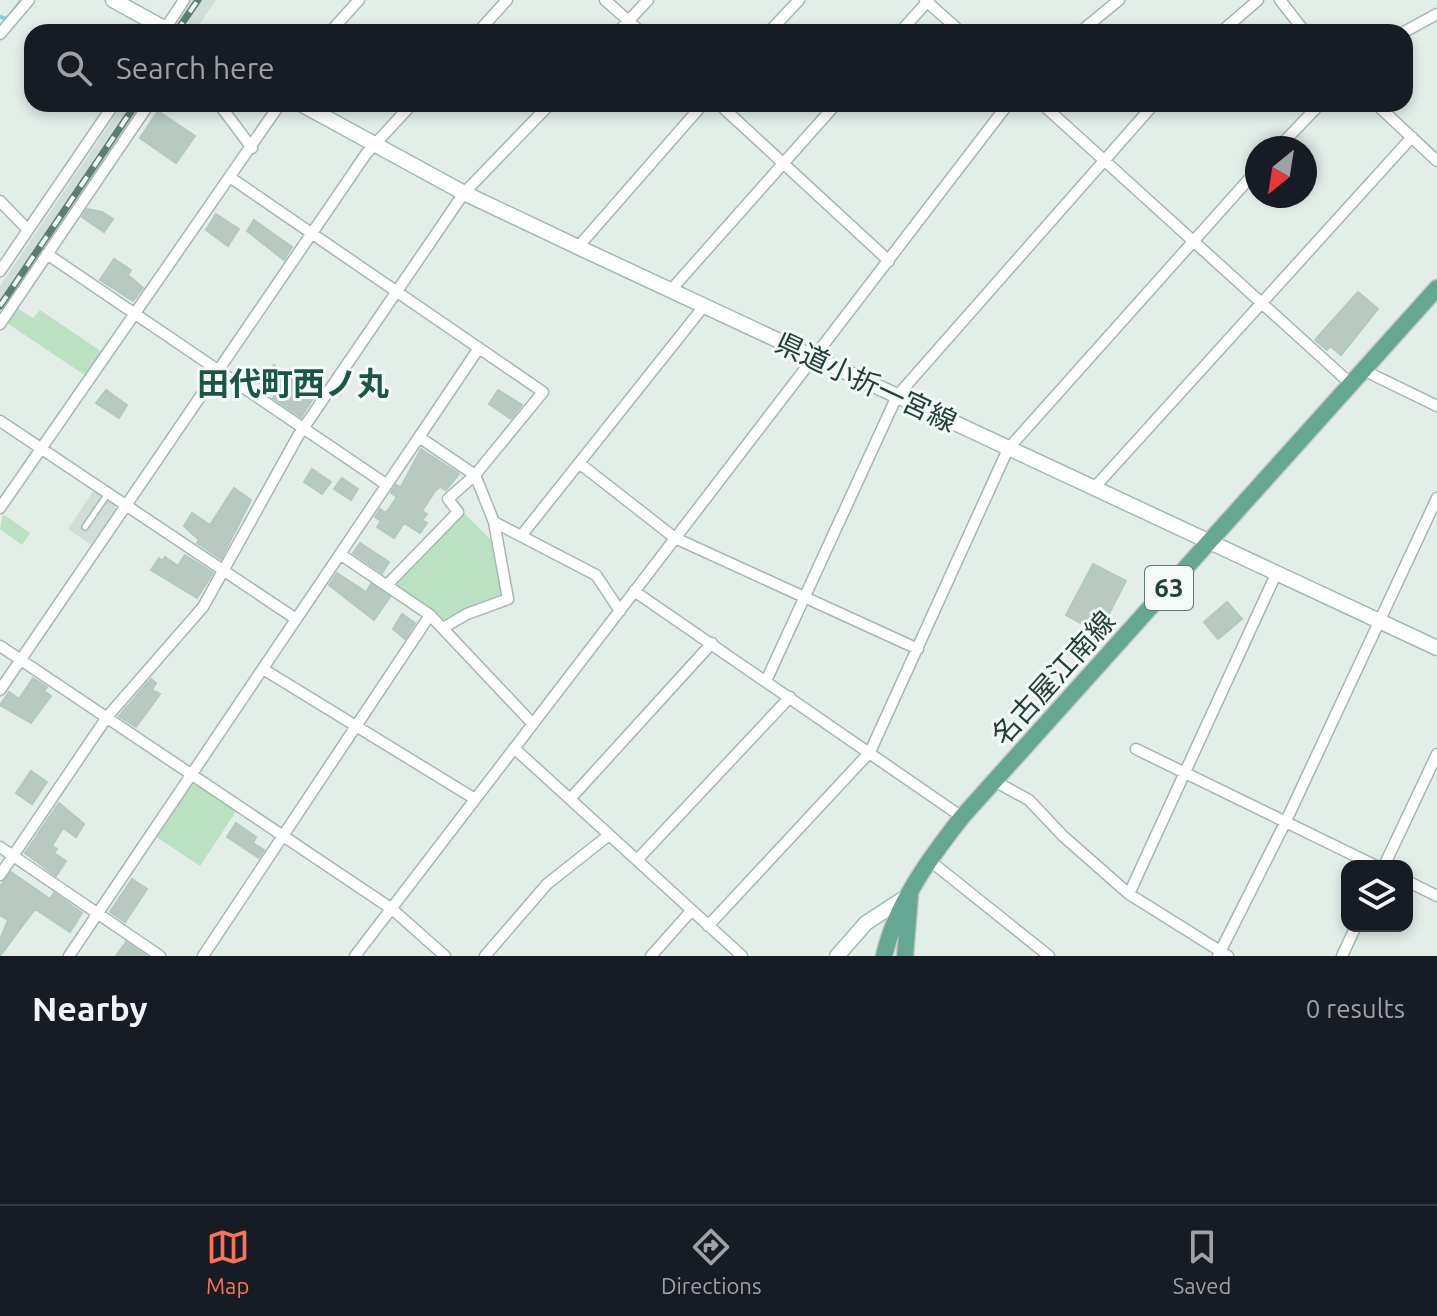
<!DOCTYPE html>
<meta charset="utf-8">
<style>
:root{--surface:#171b24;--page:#20242c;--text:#f1f3f6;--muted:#9ea1a6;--line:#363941;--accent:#fc7254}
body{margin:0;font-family:Ubuntu,"Noto Sans JP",sans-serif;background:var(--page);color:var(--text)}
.controls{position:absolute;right:24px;bottom:24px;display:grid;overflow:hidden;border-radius:16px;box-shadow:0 4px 12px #0003}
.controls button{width:72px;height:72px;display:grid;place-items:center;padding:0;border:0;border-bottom:2px solid var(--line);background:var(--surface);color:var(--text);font:40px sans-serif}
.compass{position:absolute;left:1245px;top:136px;width:72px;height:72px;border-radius:50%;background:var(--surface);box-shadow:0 4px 12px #0003;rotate:210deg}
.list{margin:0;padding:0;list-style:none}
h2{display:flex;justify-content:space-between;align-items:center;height:104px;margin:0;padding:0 32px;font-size:34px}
h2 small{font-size:26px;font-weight:400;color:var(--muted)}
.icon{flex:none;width:44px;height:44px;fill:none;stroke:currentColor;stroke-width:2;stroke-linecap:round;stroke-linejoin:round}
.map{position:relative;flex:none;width:1437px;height:956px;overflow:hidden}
.search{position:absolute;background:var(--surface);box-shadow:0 4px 12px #0003;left:24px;right:24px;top:24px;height:88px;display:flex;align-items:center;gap:20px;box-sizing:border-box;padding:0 28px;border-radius:24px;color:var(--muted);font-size:30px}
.sheet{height:248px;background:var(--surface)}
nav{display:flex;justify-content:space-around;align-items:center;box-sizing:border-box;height:112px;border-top:2px solid var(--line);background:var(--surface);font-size:22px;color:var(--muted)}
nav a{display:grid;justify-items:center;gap:4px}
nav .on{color:var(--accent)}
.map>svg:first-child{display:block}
.built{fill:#d1ded7}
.green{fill:#bbe1c3}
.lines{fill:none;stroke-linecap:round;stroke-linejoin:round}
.stream{stroke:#88d0d7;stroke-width:4}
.building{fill:#b8c9c1;stroke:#b5c8bf;stroke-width:2}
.lane-casing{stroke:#a5b7b0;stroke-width:8}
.street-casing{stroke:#a5b7b0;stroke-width:13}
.secondary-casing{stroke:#a1bbb0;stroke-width:17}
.primary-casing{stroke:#c1cac7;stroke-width:19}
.lane{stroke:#fff;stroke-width:5}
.street{stroke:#fff;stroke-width:10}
.secondary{stroke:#fff;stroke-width:14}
.primary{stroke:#65a792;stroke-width:16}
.rail-casing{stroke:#5c7d72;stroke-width:7}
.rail{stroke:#f4faf7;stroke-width:4;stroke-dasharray:12;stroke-linecap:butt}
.labels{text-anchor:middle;stroke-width:6;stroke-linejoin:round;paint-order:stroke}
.shield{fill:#f4faf7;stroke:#607871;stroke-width:2}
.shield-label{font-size:26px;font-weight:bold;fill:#214137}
.street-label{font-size:28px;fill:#214137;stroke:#f4faf7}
.quarter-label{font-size:32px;font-weight:bold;fill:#1b5543;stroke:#f4faf7}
</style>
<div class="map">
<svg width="1437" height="956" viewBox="0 0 1437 956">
<rect width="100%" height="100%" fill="#e3eee9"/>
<path class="built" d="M190 0H216L197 28 178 18Z
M123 104H144L0 317V286Z
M94 490 115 505 116 510 92 545 68 529Z"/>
<path class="green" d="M17 308 33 318 40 310 102 352 86 376 7 323Z
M462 511 491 540 502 594 450 620 443 619 392 584Z
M3 514 30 533 22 545 0 529Z
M196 783 237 810 200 866 155 836 191 784Z"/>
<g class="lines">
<path class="stream" d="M0 17 7 19 22 0"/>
</g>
<path class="building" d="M158 111 195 136 176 163 140 138Z
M87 209 102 212 113 219 104 232 82 217Z
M216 214 239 229 228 246 206 230Z
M254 220 292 247 284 260 247 231Z
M114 259 131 270 128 275 143 288 133 301 100 280Z
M1358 292 1378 309 1341 355 1330 346 1327 350 1315 340Z
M274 365 314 397 301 417 273 398 276 394 260 383Z
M106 390 127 405 119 418 96 403Z
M498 390 522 405 511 419 489 404Z
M421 449 459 474 446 490 440 487 435 491 422 511 427 514 422 520 427 523 420 533 404 523 394 538 377 527 381 521 375 517 380 509 386 513 397 497 391 493 396 485 401 487Z
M312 469 331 482 322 494 304 482Z
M342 478 358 489 351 500 334 489Z
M234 488 251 500 221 559 197 543 199 540 184 526 192 513 210 525Z
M360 543 389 562 382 573 353 553Z
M185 555 213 573 197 598 151 570 159 558 162 561 165 557 178 566Z
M1093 564 1126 581 1099 633 1066 615Z
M337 573 366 592 371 584 390 597 374 620 329 585Z
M1227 602 1242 619 1218 639 1204 622Z
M402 614 415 623 405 639 393 629Z
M33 678 47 687 44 691 51 696 31 723 0 705 9 692 19 699Z
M151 679 156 683 152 690 160 694 136 727 119 716Z
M31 771 47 782 32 804 16 793Z
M59 803 84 824 76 837 63 828 52 846 57 849 54 853 66 861 56 876 25 853Z
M236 823 256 837 253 843 264 850 259 858 227 837Z
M11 872 50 899 54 893 82 913 70 932 35 909 0 956V940L8 920 0 915V886Z
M132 879 147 889 125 922 110 912Z
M126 942 146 956H116Z"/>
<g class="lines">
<g class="lane-casing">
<path id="lane" d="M85 527 107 495"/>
</g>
<g class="street-casing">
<path id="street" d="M605 0 641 32
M925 0 961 32
M1280 0 1305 32
M163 32 184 0
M330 32 359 0
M478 32 507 0
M618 32 648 0
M769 32 799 0
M900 32 929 0
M1080 32 1119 0
M1221 32 1258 0
M1404 32 1437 14
M0 34 29 0
M219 104 252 148
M719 104 889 261
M1042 104 1351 384
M1376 104 1437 161
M1278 148 1320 104
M231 178 543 392 475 475 494 522 508 599 467 614 443 628
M0 201 28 230
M578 247 703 104
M47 254 387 485
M0 271 114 104
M670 291 836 104
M0 324 149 104
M1363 370 1437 406
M0 421 296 619
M419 437 475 475
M579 463 675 538 918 649
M1094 488 1412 137
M0 508 280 104
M494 522 521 536
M340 554 430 615 532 723
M387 585 458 512 448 499 475 475
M634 591 962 817
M620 611 596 575 521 536 704 306
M0 646 392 909 445 956
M263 669 475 799
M766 681 897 396 1154 104
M0 690 366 154 412 104
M514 748 742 956
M1136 749 1376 866
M996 782 1029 800 1063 836 1129 894 1228 956
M570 799 712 643
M0 847 160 956
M637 860 790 697
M929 860 1049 956
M1384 866 1437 754
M0 875 107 717 203 607 298 436 464 193 550 104
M1407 881 1437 896
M1129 894 1277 572
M708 926 870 752 1008 449 1257 170
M69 956 479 348
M203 956 430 615
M355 956 1008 104
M485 956 547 884 609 835
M651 956 691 911
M1218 956 1286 821 1437 498
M1342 956 1356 926"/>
</g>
<g class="secondary-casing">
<path id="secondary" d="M113 0 171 32
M301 104 464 193 578 247 1437 648
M837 956 866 923 909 895"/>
</g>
<g class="primary-casing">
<path id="primary" d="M884 956C896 904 929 859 962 817L1437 288
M905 956 910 896"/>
</g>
<use href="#lane" class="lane"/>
<use href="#street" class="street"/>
<use href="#secondary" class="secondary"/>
<use href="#primary" class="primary"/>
<g class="rail-casing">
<path id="rail" d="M176 32 198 0
M0 306 136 104"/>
</g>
<use href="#rail" class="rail"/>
</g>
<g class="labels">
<rect class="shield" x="1145" y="566" width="48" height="44" rx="6"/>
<g class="shield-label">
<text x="1169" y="597">63</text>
</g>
<g class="street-label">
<text transform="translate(866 382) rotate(25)" y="10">県道小折一宮線</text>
<text transform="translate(1053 678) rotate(-48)" y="10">名古屋江南線</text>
</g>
<g class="quarter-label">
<text x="293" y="395">田代町西ノ丸</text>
</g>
</g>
</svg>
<div class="controls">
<button><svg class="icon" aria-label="layers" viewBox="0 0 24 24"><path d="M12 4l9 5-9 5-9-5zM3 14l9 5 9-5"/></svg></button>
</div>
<svg class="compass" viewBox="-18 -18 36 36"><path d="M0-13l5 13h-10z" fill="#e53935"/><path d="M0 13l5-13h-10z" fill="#9ea1a6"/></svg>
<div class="search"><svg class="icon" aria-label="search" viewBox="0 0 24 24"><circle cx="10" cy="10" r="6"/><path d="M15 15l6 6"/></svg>Search here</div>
</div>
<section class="sheet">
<h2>Nearby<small>0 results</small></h2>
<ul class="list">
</ul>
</section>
<nav>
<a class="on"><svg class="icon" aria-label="map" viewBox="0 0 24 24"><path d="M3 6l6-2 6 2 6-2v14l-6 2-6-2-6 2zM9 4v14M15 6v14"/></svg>Map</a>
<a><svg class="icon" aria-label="directions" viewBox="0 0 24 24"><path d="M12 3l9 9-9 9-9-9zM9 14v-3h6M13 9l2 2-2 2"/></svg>Directions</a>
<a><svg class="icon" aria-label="saved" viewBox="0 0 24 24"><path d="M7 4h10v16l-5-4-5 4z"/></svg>Saved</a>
</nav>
